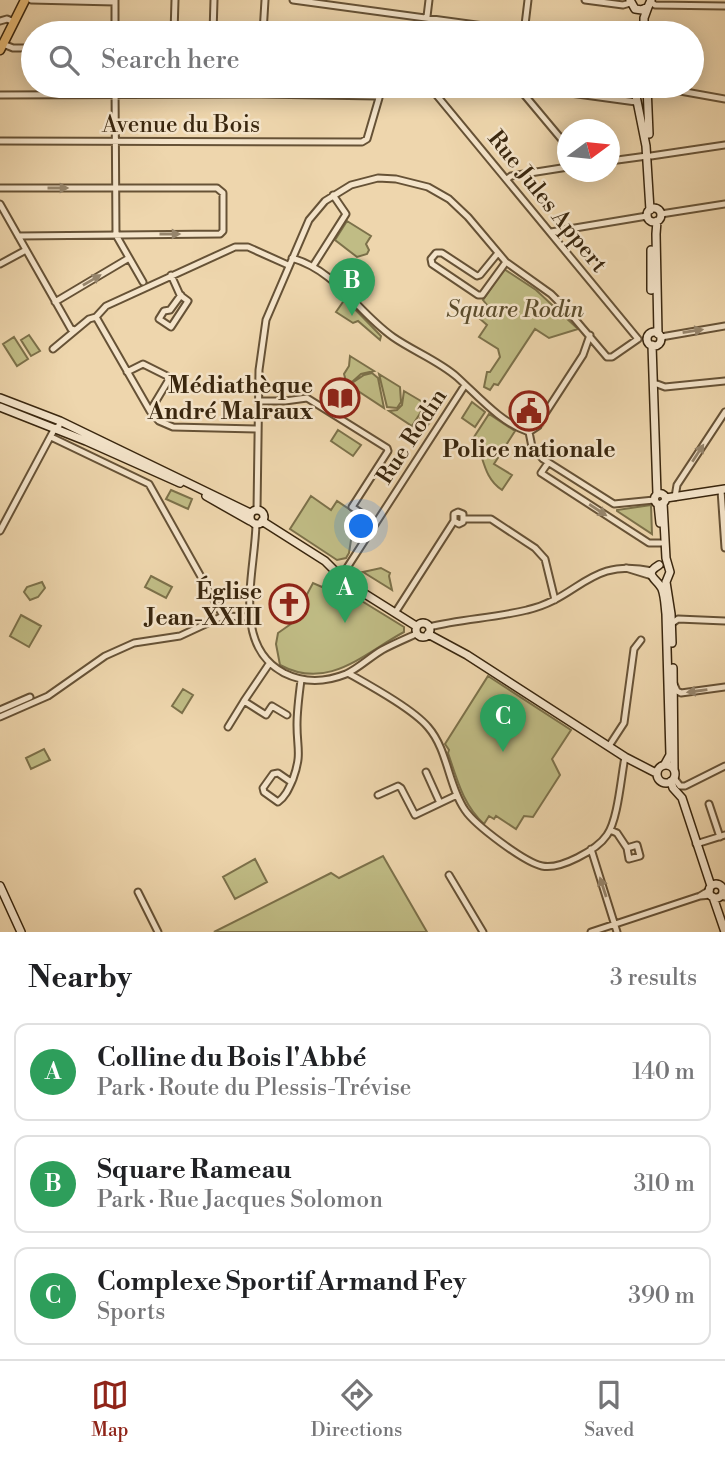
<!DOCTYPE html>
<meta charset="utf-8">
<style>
:root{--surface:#fff;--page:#f2f2f2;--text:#202124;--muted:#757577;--line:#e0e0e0;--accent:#8f2418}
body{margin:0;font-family:"Libre Bodoni",serif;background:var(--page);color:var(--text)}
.compass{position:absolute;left:557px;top:119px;width:63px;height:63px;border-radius:50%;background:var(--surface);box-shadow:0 4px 18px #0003;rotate:75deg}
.you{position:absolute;left:362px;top:527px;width:24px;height:24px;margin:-18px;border:5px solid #fff;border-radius:50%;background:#1a73e8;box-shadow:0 0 0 10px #1a73e833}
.badge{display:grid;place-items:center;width:46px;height:46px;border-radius:50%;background:var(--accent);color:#fff;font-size:23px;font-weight:700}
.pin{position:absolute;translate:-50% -58px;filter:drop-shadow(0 2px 4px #0008)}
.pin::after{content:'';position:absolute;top:37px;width:24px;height:21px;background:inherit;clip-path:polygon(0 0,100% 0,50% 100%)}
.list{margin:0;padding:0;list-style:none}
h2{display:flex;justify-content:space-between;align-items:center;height:91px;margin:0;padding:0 28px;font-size:30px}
h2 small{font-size:23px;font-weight:400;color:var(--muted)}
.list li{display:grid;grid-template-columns:46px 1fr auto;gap:21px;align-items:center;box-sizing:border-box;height:98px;margin:0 14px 14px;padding:0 14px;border:2px solid var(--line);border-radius:14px}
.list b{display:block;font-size:26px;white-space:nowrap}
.list p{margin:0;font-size:23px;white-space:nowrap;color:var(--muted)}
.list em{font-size:23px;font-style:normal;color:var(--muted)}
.icon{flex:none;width:38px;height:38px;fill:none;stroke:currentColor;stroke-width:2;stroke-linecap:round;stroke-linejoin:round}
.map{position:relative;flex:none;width:725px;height:932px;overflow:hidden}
.search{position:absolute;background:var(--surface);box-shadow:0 4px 18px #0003;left:21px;right:21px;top:21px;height:77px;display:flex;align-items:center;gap:18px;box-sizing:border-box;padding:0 24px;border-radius:38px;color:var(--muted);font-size:26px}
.sheet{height:427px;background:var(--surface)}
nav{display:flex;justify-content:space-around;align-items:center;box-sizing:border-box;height:98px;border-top:2px solid var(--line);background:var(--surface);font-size:19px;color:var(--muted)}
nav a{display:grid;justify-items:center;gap:4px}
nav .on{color:var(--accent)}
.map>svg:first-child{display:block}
.green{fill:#c0bc85;stroke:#7c714a;stroke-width:2}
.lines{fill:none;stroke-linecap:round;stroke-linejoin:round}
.street-tunnel{stroke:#cab38d;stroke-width:5;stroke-dasharray:5 2.5;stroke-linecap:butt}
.street-casing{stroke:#665236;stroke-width:9}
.secondary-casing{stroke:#39260e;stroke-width:10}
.primary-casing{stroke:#39260e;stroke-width:11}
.street{stroke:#f4e4ca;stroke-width:5}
.secondary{stroke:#f4e4ca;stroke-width:7}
.primary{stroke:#e7bb76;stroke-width:8}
.oneway{fill:#96856c}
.labels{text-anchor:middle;stroke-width:5;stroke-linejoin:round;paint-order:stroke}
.street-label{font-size:23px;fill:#39260e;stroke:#f4e4ca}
.park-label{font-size:23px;font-style:italic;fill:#5b4c2c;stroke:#f4e4ca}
.poi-label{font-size:23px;font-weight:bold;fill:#39260e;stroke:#f4e4ca;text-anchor:end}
</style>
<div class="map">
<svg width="725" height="932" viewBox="0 0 725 932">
<rect width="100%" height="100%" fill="#eed6ad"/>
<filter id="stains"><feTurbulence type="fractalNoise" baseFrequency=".00286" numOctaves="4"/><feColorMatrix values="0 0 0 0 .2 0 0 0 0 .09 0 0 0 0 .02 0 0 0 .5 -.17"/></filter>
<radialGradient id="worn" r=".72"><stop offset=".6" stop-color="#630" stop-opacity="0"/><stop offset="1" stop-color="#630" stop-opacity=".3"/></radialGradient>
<path class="green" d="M347 221 371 236 366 244 369 250 367 254 357 257 335 240Z
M504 269 536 290 578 329 549 338 535 329 498 385 494 384 490 390 484 387 487 372H490L500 357 498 349 479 337 487 325 478 317 487 305 483 300Z
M345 299 381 336 380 340 358 321 353 323 336 312Z
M29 335 40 351 31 356 21 340Z
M14 337 28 359 17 366 3 344Z
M350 356 374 371 361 374 352 382 346 381 344 374 349 366Z
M372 373 378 378 384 408 349 385 364 375Z
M379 374 400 387 401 402 397 408 387 407Z
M404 391 426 404 412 426 389 411 397 410 402 405Z
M472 402 485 412 475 427 462 418Z
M428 407 436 413 424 431 415 426Z
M489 414 515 431 494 464 512 475 502 490C483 478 484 456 474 437Z
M338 430 361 445 353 456 331 441Z
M171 490 192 499 188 509 166 499Z
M311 496 331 510 337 501 364 519 351 540 349 553 346 558 337 560 290 529Z
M651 505 652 534 617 511V510Z
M381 568 390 573 389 576 392 590 363 572Z
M151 576 172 587 166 598 145 587Z
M331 578 339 587 404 627V632C363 654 328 691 280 665L276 644 278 633 298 619 296 615 313 583 322 587Z
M42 582 45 588 38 597 30 600 24 592 27 587Z
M21 615 41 626 29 647 10 636Z
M488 676 571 730 552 759 560 775 533 817 524 816 516 829 496 816 494 819 489 816 484 824C463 805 457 779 448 753L449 750 445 744Z
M183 689 193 695 182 713 172 706Z
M44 749 50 760 31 769 26 758Z
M383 856 427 932H214L331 873 339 878Z
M255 859 267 882 235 899 223 877Z"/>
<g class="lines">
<path class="street-tunnel" d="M538 426 542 425 546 412"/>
<g class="street-casing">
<path id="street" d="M31 0 115 2
M293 0 536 33
M585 0 623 5 630 3
M651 2 655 5 725 6
M0 21 7 19 14 22
M115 33V0
M174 33 175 0
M213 33 214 0
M263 33 265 0
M425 33 429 0
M524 33 528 0
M3 44 13 48H33
M115 86 116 235 143 282
M429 86 638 339
M517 86 568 147
M519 86 636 102
M652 86 725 99
M0 95 261 94 377 96 379 98 367 139 362 142 0 141
M651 156 725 145
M610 161 647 156
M507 179 511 176 568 167
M0 188H217L223 193V231L220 234 18 236
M0 204 71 329 75 330
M661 214 725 204
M551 232 647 216
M498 253 480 275 477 276 442 253H436L431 259 432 264 478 295H482L506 262
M292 258C338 272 356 311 393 337 413 351 439 361 457 377 479 397 501 423 529 432
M0 264 26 250
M313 266 346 214 333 195
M171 275 180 295 188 301 171 327 159 319 164 311 170 310 181 295
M55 302 129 258
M96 317 150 411 159 421 173 427 258 429
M661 337 725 326
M53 349 89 319 96 317 106 306 235 247H248L288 265
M127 372 143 364 167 376 168 381 150 411
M657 384 665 387 725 381
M259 401H285L307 398 387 448 388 451 352 507 376 523
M546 412 583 355 590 335
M529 432 532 447 543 459 614 504 654 500
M529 432 538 426
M51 437 149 484 223 616
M548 463 541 473 649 543H661
M721 490 725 548
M675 497 677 485 725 412
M257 510 259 370 266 320 309 220 325 201 351 185 378 178 396 179 428 187 449 199 468 217 506 262 551 294 568 311 607 357H612L638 339
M464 519H491L535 548 545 559 555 600
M256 524C255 573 231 645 284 673 304 683 326 682 346 674 359 668 370 657 382 650 393 644 405 639 416 634
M0 531 55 428 59 426 60 421
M626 568 652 576
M341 577 465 385
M395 613 454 521V514L458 512 463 514V522L459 524 454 521
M671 624 678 619 725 621
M429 627C461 619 495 618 527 610 580 598 589 557 652 571
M348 673C369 685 413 709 428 727 448 750 448 785 465 810 475 825 524 862 542 866 560 870 597 850 607 835 618 820 621 777 625 757
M674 684 677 691 681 693 725 687
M244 701 269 664
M0 710 30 697
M0 717 48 696 105 656 134 643 180 636 223 616 251 617
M228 727 244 701 266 715 272 706 287 715
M609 746 624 723 634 649 641 640
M426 772 440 803
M674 778 680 786H685L725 766
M291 782 278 773 273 774 263 788 264 792 278 802C286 796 289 788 293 779 302 754 297 749 297 725 297 710 299 695 301 680
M378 795 398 786 401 788 415 815 457 795
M709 804 720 837
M610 830 617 833 627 848
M696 844 725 835
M637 845 640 856 629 859 627 848Z
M591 849 617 932
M449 875 483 932
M710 890 700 896 711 895
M723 891 725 893
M138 892 158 932
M720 896 725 897
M591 932 700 896"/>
</g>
<g class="secondary-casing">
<path id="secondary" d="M630 0 635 9 642 10 648 7 651 0
M644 33V18L648 7
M634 86 646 146 650 210
M647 86 649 134
M647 215a7 7 0 1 1 14 0a7 7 0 1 1-14 0Z
M657 221 656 234 658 334
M651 250V290
M647 339a7 7 0 1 1 14 0a7 7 0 1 1-14 0Z
M652 345 657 494
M0 398 60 421 250 513
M0 407 86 441 180 483
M654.5 499a5.5 5.5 0 1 1 11 0a5.5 5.5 0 1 1-11 0Z
M206 496 250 521
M666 498 725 489
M663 503 666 558 670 572 666 582
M658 504 660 523
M250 517a7 7 0 1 1 14 0a7 7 0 1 1-14 0Z
M262 521 325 561 346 582 416 626
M659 565C642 575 658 579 662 589 665 597 665 606 666 614L670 755 665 764
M666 582 671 614 672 643
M416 630a7 7 0 1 1 14 0a7 7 0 1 1-14 0Z
M428 634 467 655 625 757 656 773
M673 668 674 769
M657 774a9 9 0 1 1 18 0a9 9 0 1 1-18 0Z
M671 781 673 788 682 798 711 886
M709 891a7 7 0 1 1 14 0a7 7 0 1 1-14 0Z
M0 886 21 932
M713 897 725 932"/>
</g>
<g class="primary-casing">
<path id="primary" d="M0 50 25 0"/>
</g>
<use href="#street" class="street"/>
<use href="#secondary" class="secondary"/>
<use href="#primary" class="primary"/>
</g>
<defs><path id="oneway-solid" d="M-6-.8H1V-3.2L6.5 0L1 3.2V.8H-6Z" transform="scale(1.75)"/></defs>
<g class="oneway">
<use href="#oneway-solid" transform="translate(58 188)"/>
<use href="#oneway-solid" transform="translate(170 234)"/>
<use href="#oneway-solid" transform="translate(92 280) rotate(-30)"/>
<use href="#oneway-solid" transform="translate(693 331) rotate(-9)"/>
<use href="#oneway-solid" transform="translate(698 453) rotate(-57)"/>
<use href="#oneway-solid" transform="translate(598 510) rotate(33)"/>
<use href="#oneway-solid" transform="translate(697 691) rotate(172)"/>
<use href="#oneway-solid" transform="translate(603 887) rotate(-108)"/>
</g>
<defs>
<g id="library-ring" transform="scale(2.0125)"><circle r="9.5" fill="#f4e4ca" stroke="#8f2418" stroke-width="1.5"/><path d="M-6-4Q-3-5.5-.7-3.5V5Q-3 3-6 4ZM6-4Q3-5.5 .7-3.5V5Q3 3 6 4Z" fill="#8f2418"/></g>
<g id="civic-ring" transform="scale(2.0125)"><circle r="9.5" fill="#f4e4ca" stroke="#8f2418" stroke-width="1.5"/><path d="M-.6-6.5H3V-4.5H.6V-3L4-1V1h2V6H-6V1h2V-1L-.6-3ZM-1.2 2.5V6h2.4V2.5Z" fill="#8f2418"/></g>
<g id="church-ring" transform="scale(2.0125)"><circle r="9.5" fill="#f4e4ca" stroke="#8f2418" stroke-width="1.5"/><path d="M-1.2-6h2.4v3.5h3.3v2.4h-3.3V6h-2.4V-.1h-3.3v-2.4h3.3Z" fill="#8f2418"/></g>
</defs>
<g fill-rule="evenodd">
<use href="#library-ring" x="340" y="398"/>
<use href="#civic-ring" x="529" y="411"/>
<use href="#church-ring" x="289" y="604"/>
</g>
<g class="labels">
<g class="street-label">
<text x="181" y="132">Avenue du Bois</text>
<text transform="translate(548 201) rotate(51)" y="8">Rue Jules Appert</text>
<text transform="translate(411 436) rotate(-57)" y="8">Rue Rodin</text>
</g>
<g class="park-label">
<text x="515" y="317">Square Rodin</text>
</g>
<g class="poi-label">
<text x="313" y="393">Médiathèque<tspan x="313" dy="26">André Malraux</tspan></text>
<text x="529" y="457" text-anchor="middle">Police nationale</text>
<text x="262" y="599">Église<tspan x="262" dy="26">Jean-XXIII</tspan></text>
</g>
</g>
<rect width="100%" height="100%" filter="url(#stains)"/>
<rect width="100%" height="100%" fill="url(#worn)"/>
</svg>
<svg class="compass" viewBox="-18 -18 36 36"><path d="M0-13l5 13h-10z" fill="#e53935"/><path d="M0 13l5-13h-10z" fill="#757577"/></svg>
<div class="you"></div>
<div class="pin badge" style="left:345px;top:623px;background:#2e9e5b">A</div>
<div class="pin badge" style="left:352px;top:316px;background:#2e9e5b">B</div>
<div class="pin badge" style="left:503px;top:752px;background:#2e9e5b">C</div>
<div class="search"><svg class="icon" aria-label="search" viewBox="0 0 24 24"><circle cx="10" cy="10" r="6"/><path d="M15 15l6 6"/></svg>Search here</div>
</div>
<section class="sheet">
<h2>Nearby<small>3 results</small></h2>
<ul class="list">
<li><span class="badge" style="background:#2e9e5b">A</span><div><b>Colline du Bois l'Abbé</b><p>Park · Route du Plessis-Trévise</p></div><em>140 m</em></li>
<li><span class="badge" style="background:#2e9e5b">B</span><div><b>Square Rameau</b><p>Park · Rue Jacques Solomon</p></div><em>310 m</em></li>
<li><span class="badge" style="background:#2e9e5b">C</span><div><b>Complexe Sportif Armand Fey</b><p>Sports</p></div><em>390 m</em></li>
</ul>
</section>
<nav>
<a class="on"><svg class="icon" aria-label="map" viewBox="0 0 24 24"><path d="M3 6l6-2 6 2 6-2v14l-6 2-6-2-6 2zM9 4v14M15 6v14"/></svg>Map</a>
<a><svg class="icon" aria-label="directions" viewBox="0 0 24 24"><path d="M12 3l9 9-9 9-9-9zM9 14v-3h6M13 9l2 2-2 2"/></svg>Directions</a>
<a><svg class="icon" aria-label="saved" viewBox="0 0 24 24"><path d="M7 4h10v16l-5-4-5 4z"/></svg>Saved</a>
</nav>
